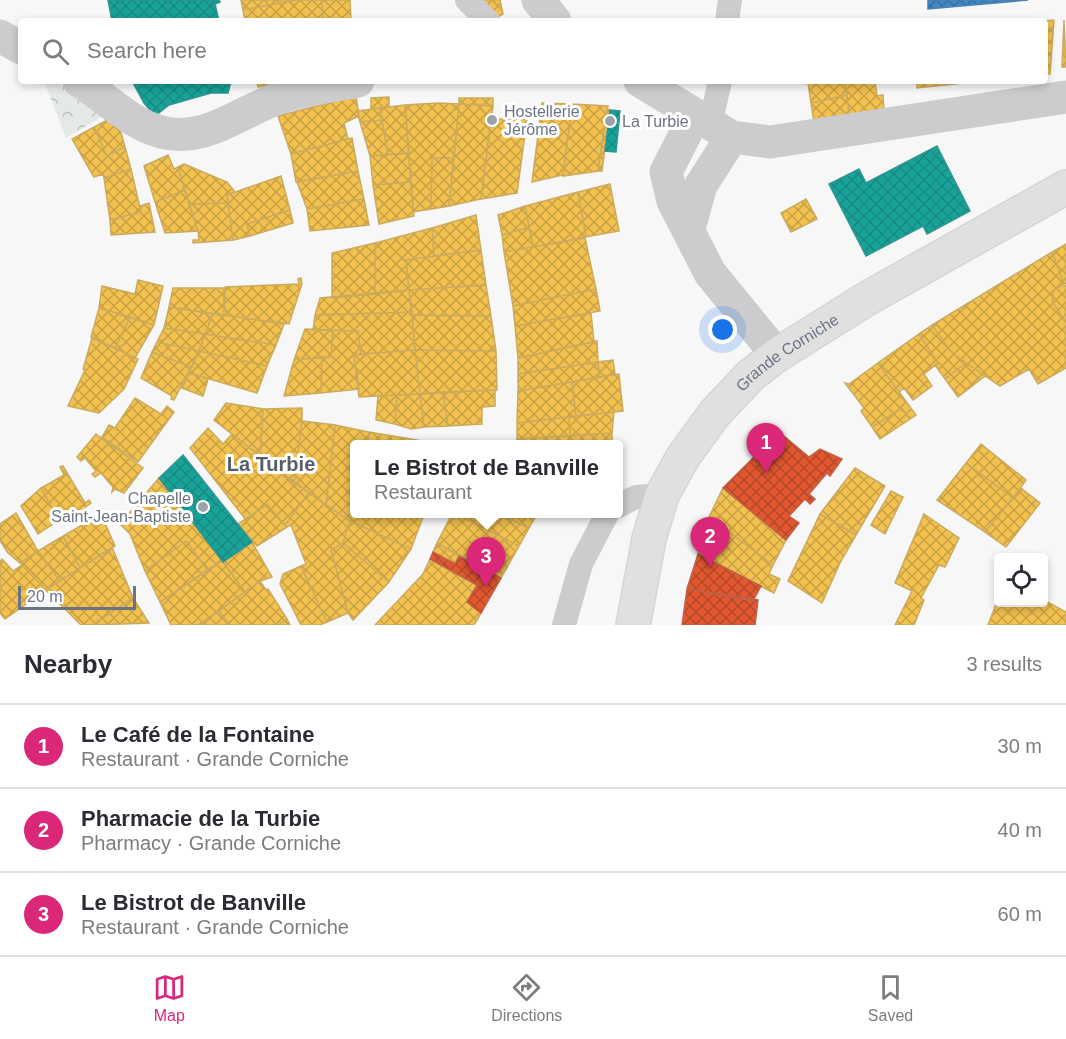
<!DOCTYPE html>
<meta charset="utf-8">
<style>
:root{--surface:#fff;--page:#f7f7f7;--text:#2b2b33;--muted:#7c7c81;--line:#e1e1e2;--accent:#db2777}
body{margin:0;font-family:Helvetica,sans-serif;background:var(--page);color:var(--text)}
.controls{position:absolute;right:18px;bottom:18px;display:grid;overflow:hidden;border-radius:6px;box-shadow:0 3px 9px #0003}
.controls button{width:54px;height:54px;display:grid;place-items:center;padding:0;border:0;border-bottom:2px solid var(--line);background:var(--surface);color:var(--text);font:30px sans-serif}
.scale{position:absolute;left:18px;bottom:15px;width:118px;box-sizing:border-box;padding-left:6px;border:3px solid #6b7484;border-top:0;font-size:16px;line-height:21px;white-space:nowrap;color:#6b7484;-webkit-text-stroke:4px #fff;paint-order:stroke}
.you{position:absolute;left:723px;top:330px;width:21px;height:21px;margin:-15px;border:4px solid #fff;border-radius:50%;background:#1a73e8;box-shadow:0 0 0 9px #1a73e833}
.badge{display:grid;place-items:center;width:39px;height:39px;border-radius:50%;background:var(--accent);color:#fff;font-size:20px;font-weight:700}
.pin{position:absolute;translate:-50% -50px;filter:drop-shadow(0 2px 3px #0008)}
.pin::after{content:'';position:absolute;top:32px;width:21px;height:18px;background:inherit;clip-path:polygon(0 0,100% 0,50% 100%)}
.popup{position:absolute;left:350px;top:440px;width:273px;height:78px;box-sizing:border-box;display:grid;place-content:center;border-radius:6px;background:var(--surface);filter:drop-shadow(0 2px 4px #0005);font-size:20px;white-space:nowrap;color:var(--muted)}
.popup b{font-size:22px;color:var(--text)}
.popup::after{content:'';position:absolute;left:50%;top:100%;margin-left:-12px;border:12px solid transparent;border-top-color:var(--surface)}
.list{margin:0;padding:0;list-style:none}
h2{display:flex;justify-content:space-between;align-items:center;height:78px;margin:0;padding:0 24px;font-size:26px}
h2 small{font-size:20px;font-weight:400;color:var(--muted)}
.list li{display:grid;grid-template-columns:39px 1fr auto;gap:18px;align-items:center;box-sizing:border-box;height:84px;padding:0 24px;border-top:2px solid var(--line)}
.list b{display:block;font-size:22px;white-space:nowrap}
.list p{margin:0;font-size:20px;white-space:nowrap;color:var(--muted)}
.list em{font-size:20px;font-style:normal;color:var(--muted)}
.icon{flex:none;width:33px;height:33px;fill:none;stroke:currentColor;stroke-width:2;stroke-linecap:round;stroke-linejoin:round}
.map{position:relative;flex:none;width:1066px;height:625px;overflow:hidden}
.search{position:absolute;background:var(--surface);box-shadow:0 3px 9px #0003;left:18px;right:18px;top:18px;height:66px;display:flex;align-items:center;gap:15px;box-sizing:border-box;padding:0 21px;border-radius:6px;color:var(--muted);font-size:22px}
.sheet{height:330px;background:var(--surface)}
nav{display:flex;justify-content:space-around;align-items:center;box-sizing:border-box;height:84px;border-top:2px solid var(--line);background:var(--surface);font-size:16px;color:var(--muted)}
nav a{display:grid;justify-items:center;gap:3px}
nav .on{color:var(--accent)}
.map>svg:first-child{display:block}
.park{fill:url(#park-crowns)}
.homes{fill:url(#homes-cross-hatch);stroke:#caaa5e;stroke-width:1.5}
.shops{fill:url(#shops-cross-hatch);stroke:#c06048;stroke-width:1.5}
.schools{fill:url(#schools-cross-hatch);stroke:#4c82b2;stroke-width:1.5}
.public{fill:url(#public-cross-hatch);stroke:#309592;stroke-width:1.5}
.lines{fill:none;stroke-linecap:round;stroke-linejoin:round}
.secondary-casing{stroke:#d4d5d5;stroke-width:36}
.service{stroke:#ccccce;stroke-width:24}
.minor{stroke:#ccccce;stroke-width:33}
.tertiary{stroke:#ccccce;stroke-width:33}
.secondary{stroke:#e0e0e1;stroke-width:33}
.poi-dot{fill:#9ca2ac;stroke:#fff;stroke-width:2}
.labels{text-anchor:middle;stroke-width:6;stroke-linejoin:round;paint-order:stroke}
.poi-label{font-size:16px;fill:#6b7484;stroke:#fff;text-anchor:start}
.street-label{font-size:16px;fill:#6b7484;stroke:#fff}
.quarter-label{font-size:20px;font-weight:bold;fill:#585f6a;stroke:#fff}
</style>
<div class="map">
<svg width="1066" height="625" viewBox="0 0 1066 625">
<defs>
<pattern id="park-crowns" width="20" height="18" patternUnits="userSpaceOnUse" patternTransform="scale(1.5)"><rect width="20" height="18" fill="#e5e9e5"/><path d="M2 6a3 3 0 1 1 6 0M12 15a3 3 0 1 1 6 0" fill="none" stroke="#bec1bf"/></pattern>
<pattern id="homes-cross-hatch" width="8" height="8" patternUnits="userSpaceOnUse" patternTransform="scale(1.5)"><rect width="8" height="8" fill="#f2c14e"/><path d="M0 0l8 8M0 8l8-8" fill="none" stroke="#c8a146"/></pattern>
<pattern id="shops-cross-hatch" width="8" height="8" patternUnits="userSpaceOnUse" patternTransform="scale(1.5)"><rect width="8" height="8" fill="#e4572e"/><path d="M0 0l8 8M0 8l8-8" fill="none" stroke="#b34a2c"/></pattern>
<pattern id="schools-cross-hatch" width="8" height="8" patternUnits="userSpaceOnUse" patternTransform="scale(1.5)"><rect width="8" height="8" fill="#3f88c5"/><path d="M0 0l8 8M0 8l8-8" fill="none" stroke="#376f9e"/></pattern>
<pattern id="public-cross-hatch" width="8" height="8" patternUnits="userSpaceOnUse" patternTransform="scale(1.5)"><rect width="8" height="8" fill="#17a398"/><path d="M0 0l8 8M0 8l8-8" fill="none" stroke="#198982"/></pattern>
</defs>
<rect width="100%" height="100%" fill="#f7f7f7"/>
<path class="park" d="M44 81C65 81 88 102 105 115L66 138Z"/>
<path class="homes" d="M241 0H296L243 10Z
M296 0H322L323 21H245L243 10Z
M322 0H350L351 21H323Z
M481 0H500L503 14 496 18Z
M1054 20 1050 74H1045V21H1043Z
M1064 20 1066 67H1062Z
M257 81H284L258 87Z
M817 81H845L847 95 811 103 808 83Z
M845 81H875L877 96 883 95 884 110 849 114Z
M917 81H983L917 88Z
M847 95 849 114 814 122 811 103Z
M356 96 359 116 344 123 348 139 291 154 278 116Z
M389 97V107L371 109V98Z
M459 98H493V106L459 104Z
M438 103 459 104 454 158H432L431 209 413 212 405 105Z
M542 103 572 104 563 175 532 182Z
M459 104 493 106 481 199 449 206Z
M572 104 608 106 598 171 563 176Z
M405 105 409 153 388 155 380 108Z
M380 108 382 120 360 122 357 111Z
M607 109 610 110 602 171H598Z
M113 117 118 122 125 147 107 156 94 127Z
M491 119H527L517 193 481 199Z
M382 120 388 155 370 156 360 122Z
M94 127 107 156 125 147 131 169 104 178 103 174 94 177 72 139Z
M352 138 358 171 296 182 291 154Z
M409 153 411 182 373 185 370 156Z
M168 155 174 169 178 167 185 190 155 202 144 166Z
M432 158H454L449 206 431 209Z
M184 164 227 182 235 192 227 195 228 203 189 204 178 167Z
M131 169 141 212 110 220 104 178Z
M358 171 364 199 307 209 297 182Z
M281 176 290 210 247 224 250 236 233 240 227 195Z
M411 182 414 216 379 224 373 185Z
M610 184 619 231 586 237 578 192Z
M185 190 198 231 165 233 155 202Z
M578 192 586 237 533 247 525 206Z
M364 199 369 225 310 231 307 209Z
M806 199 817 219 791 232 781 213Z
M149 203 155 232 111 235 110 220 141 212 140 206Z
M228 203 233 240 193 243V240H199L198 231 189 204Z
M525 206 529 227 502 235 498 215Z
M290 210 293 223 250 236 247 224Z
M476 215 481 250 434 256 432 228Z
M529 227 533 247 504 252 502 235Z
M432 228 434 256 406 260 409 290 375 294V243Z
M585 238 596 289 513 306 504 252Z
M375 243V294L332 298V253Z
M1066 244V283L1064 284 1052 252Z
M481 250 486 285 409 290 406 260Z
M1052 252 1064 284 1054 290 1052 301 1066 323V368L1038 384 1029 369 1000 386 952 353 932 325Z
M301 278 302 284 289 324 224 315 225 287 299 284 298 279Z
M138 280 163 286 154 325 99 308 102 286 135 294Z
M1064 284 1066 287V323L1052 301 1054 290Z
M486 285 491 316 412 315 409 290Z
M173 288H224V315L169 307Z
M596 289 600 311 515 326 513 306Z
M409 290 412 312 315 315 320 298Z
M169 307 213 314 205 334 164 328Z
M99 308 130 317 115 348 91 337Z
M412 312 415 350 361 354 358 331 313 330 315 315Z
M591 313 594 342 518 358 515 326Z
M213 314 224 315 284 324 276 345 205 334Z
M412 315 491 316 496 351 415 350Z
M130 317 154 325 135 358 115 348Z
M932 325 952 353 966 363 945 379 935 365 938 363 919 334Z
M164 328 205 334 199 351 157 342Z
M305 329 333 330 331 357 294 360Z
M333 330 358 331 361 354 354 355 359 389 321 393 322 357H331Z
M205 334 276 345 267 366 199 351Z
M919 334 938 363 924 374 932 386 913 400 904 388 899 392 878 363Z
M92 338 138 359 124 389 99 413 68 406 85 370 83 369Z
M597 341 598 362 518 374V358Z
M157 342 199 351 191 367 152 352Z
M415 350 496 351 497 390 420 394Z
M415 350 420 394 359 397 354 355Z
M199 351 267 366 257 393 189 373Z
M152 352 191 367 174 400 171 399 172 396 141 378Z
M322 357 321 393 284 396 294 360Z
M613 360 615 374 599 377 598 362Z
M598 362 599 377 518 391V374Z
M878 363 916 415 910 419 902 408 872 427 861 411 864 408 845 383 849 384Z
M966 363 985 376 958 397 945 379Z
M189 373 208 379 203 396 182 388Z
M619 374 623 411 576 416 572 382Z
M572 382 576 416 517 423 518 391Z
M495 390V406L482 407V424L448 426 443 392Z
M443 392 448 426 424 427 420 394Z
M420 394 424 427 411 429 395 424 397 395Z
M397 395 395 424 376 420 378 396Z
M135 398 161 414 167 406 174 412 138 462 102 437 109 425 115 428Z
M226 403 263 409 260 456 214 420Z
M302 408V421L294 483 260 456 263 409Z
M902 408 910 419 880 439 872 427Z
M614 412 612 433 570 436 569 417Z
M569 417 570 436 517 439V423Z
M302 421 335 425 326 505 294 483Z
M335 425 369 432 368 444H354V509L350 521 326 505Z
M208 428 223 444 232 434 309 493 285 525 267 504 246 520 190 448Z
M369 432 405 438 403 444H368Z
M612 433V444H516L517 439Z
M96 434 143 468 124 493 115 489 112 492 113 487 101 473 95 477 92 474 96 471 85 458 81 461 77 457Z
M405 438 439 444H403Z
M981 444 1026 480 1013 498 966 463Z
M966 463 1013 498 985 532 937 500Z
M63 466 85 503 89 500 91 503 84 508 85 513 63 523 59 520 41 488 64 475 60 467Z
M855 468 885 486 856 535 820 514Z
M159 478 196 525 222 561 207 570 186 541 145 571 130 534 120 524Z
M41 488 59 520 38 534 21 506Z
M723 488 786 540 773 565 709 517Z
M1021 488 1040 503 1006 547 985 532Z
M891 491 903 497 885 534 871 525Z
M309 493 350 521 343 543 331 550 348 613 327 622 301 566 306 564 291 525 287 527 285 525Z
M267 504 287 527 257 546 238 524Z
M354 509V514H414L423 517 411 549 350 521Z
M16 513 38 551 20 563 8 553 0 541V524Z
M101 514 115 546 80 568 63 536Z
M452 514H457L519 546 501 578 437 543Z
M457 514H499L529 528 519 546Z
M499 514H537L529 528Z
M820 514 856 535 840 563 822 603 788 581Z
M924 514 959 538 945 567 939 565 921 598 924 600 914 625H895L912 591 895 583Z
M709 517 773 565 769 574 780 579 774 593 698 554Z
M350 521 411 549 389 582 343 543Z
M63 536 80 568 60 581 38 551Z
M186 541 207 570 160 602 145 571Z
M252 542 272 577 260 581 245 592 223 562Z
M343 543 389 582 353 620 348 613 331 550Z
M437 543 459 556 455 564 433 552Z
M112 547 133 598 92 625H81L46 590Z
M38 551 60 581 46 590 20 563Z
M2 559 13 571 22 565 46 590 5 619 0 613V561Z
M430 559 477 585 467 602 481 613 474 625H375L423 574Z
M222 561 245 592 198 625H171L160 602Z
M301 566 327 622 320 625H301L280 584 283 574Z
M260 581 266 590 268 589 287 619 278 625H230L219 611Z
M133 598 149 623 92 625Z
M998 599V602L1044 600 1066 612V625H988Z
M219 611 230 625H198Z
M287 619 290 625H278Z"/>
<path class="shops" d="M779 432 809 457 820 449 842 459 830 476 827 473 809 494 815 499 810 504 805 499 789 516 799 523 786 540 723 488Z
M433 552 455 564 459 556 501 578 481 613 467 602 477 585 430 559Z
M698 554 761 586 753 601 687 589Z
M687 589 758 600 755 625H682Z"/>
<path class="schools" d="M928 0H1028L928 9Z"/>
<path class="public" d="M108 0H219L220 2 215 4 219 21H112Z
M132 81H231L228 93H211L169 105 155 116 144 103Z
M610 110 620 111 616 152 605 151Z
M937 146 970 211 927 234 923 226 866 256 829 184 859 169 866 183Z
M183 455 252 542 223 562 159 478Z"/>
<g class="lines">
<g class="secondary-casing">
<g id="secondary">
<path id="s1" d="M633 625 649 539 662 495 683 457 715 413 751 375 777 355 868 298 1066 187"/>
</g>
</g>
<path class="service" d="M467 0 488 21
M727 21 730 0
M710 125 720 81
M618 506 636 497 662 495
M564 625 581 564 607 514"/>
<path class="minor" d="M0 36 21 48
M79 81C106 97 130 124 161 132 206 144 241 110 282 97 306 89 333 86 358 81"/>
<path class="tertiary" d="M538 0 555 21
M640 81 732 137 770 142 1066 97
M695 115 666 172 673 201 710 273 777 355
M689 229 701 185 732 137"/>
<use href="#secondary" class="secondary"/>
</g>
<g class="poi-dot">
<circle cx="492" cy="120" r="6"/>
<circle cx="610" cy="121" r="6"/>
<circle cx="203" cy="507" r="6"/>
</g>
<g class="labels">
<g class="poi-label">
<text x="504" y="117">Hostellerie<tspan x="504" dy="18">Jérôme</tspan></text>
<text x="622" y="127">La Turbie</text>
<text x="191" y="504" text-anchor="end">Chapelle<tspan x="191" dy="18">Saint-Jean-Baptiste</tspan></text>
</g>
<g class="street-label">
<text dy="6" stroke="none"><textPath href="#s1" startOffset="326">Grande Corniche</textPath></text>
</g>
<g class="quarter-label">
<text x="271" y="471">La Turbie</text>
</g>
</g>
</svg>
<div class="controls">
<button><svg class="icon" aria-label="locate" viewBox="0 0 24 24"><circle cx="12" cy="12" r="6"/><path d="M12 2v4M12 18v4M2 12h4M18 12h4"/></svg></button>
</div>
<div class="scale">20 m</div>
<div class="you"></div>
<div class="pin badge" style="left:766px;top:473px">1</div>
<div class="pin badge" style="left:710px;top:567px">2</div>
<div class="pin badge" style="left:486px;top:587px">3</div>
<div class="popup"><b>Le Bistrot de Banville</b>Restaurant</div>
<div class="search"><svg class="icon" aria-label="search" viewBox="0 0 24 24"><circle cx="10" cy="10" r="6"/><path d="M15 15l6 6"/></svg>Search here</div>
</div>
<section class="sheet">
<h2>Nearby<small>3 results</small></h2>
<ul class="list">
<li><span class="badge">1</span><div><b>Le Café de la Fontaine</b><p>Restaurant · Grande Corniche</p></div><em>30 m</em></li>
<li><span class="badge">2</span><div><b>Pharmacie de la Turbie</b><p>Pharmacy · Grande Corniche</p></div><em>40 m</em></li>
<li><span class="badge">3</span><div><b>Le Bistrot de Banville</b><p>Restaurant · Grande Corniche</p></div><em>60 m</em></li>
</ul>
</section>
<nav>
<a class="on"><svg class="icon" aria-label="map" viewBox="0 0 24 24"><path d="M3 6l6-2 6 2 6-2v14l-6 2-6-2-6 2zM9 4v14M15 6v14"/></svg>Map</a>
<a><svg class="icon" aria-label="directions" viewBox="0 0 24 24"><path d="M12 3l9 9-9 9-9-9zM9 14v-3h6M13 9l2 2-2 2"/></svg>Directions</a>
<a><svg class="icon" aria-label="saved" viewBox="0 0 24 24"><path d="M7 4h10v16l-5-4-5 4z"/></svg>Saved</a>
</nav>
